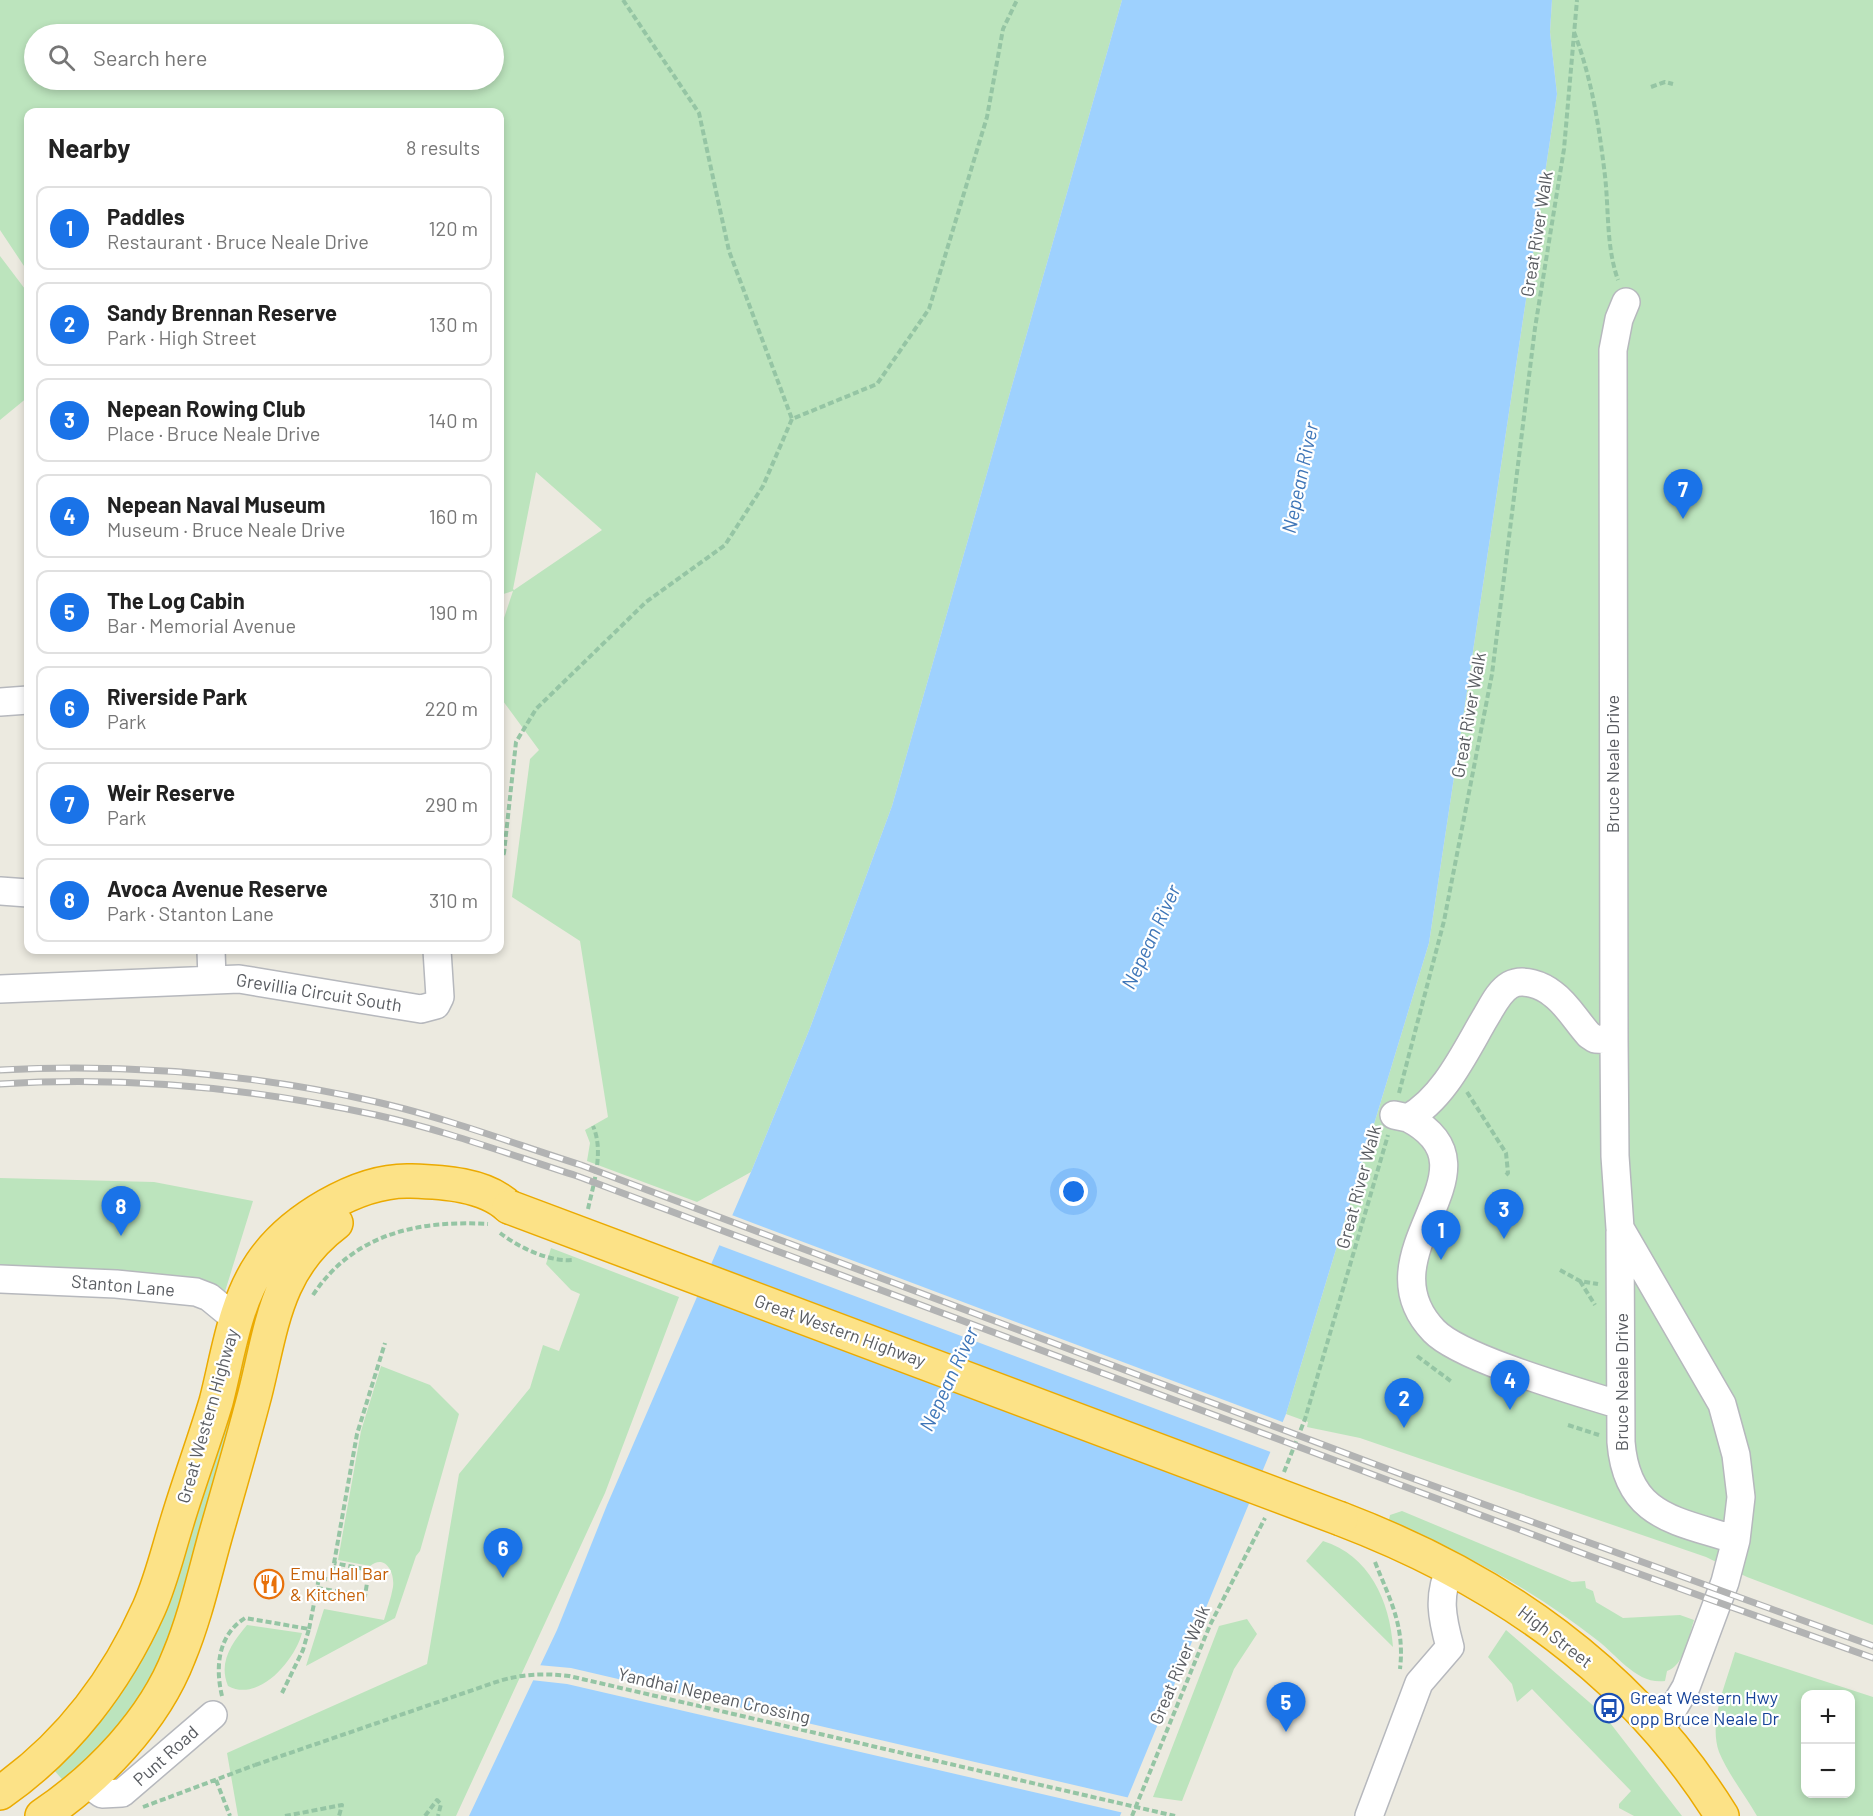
<!DOCTYPE html>
<meta charset="utf-8">
<style>
:root{--surface:#fff;--page:#f6f6f6;--text:#222;--muted:#767676;--line:#e0e0e0;--accent:#1a73e8}
body{margin:0;font-family:Barlow,sans-serif;background:var(--page);color:var(--text)}
.controls{position:absolute;right:18px;bottom:18px;display:grid;overflow:hidden;border-radius:12px;box-shadow:0 3px 9px #0003}
.controls button{width:54px;height:54px;display:grid;place-items:center;padding:0;border:0;border-bottom:2px solid var(--line);background:var(--surface);color:var(--text);font:30px sans-serif}
.you{position:absolute;left:1074px;top:1192px;width:21px;height:21px;margin:-15px;border:4px solid #fff;border-radius:50%;background:#1a73e8;box-shadow:0 0 0 9px #1a73e833}
.badge{display:grid;place-items:center;width:39px;height:39px;border-radius:50%;background:var(--accent);color:#fff;font-size:20px;font-weight:700}
.pin{position:absolute;translate:-50% -50px;filter:drop-shadow(0 2px 3px #0008)}
.pin::after{content:'';position:absolute;top:32px;width:21px;height:18px;background:inherit;clip-path:polygon(0 0,100% 0,50% 100%)}
.list{margin:0;padding:0;list-style:none}
h2{display:flex;justify-content:space-between;align-items:center;height:78px;margin:0;padding:0 24px;font-size:26px}
h2 small{font-size:20px;font-weight:400;color:var(--muted)}
.list li{display:grid;grid-template-columns:39px 1fr auto;gap:18px;align-items:center;box-sizing:border-box;height:84px;margin:0 12px 12px;padding:0 12px;border:2px solid var(--line);border-radius:12px}
.list b{display:block;font-size:22px;white-space:nowrap}
.list p{margin:0;font-size:20px;white-space:nowrap;color:var(--muted)}
.list em{font-size:20px;font-style:normal;color:var(--muted)}
.icon{flex:none;width:33px;height:33px;fill:none;stroke:currentColor;stroke-width:2;stroke-linecap:round;stroke-linejoin:round}
.map{position:relative;flex:none;width:1873px;height:1816px;overflow:hidden}
.search{position:absolute;background:var(--surface);box-shadow:0 3px 9px #0003;left:24px;top:24px;width:480px;height:66px;display:flex;align-items:center;gap:15px;box-sizing:border-box;padding:0 21px;border-radius:33px;color:var(--muted);font-size:22px}
.panel{position:absolute;background:var(--surface);box-shadow:0 3px 9px #0003;left:24px;top:108px;width:480px;height:846px;border-radius:12px}
.map>svg:first-child{display:block}
.green{fill:#bce4bd;fill-rule:evenodd}
.water{fill:#9ed1fe}
.pier{fill:#eceae0}
.lines{fill:none;stroke-linecap:round;stroke-linejoin:round}
.minor-casing{stroke:#b6b8bd;stroke-width:30}
.highway-casing{stroke:#ebaa01;stroke-width:36}
.path{stroke:#95c5a4;stroke-width:4;stroke-dasharray:6 3;stroke-linecap:butt}
.minor{stroke:#fff;stroke-width:27}
.highway{stroke:#fce287;stroke-width:33}
.rail-casing{stroke:#b2b3b3;stroke-width:7}
.rail{stroke:#fff;stroke-width:4.5;stroke-dasharray:14;stroke-linecap:butt}
.highway-bridge-casing{stroke:#ebaa01;stroke-width:36;stroke-linecap:butt}
.path-bridge{stroke:#95c5a4;stroke-width:4;stroke-dasharray:6 3;stroke-linecap:butt}
.highway-bridge{stroke:#fce287;stroke-width:33}
.labels{text-anchor:middle;stroke-width:4.5;stroke-linejoin:round;paint-order:stroke}
.street-label{font-size:18px;fill:#595c61;stroke:#fff}
.food-label{font-size:18px;fill:#c56008;stroke:#fff;text-anchor:start}
.transit-label{font-size:18px;fill:#164399;stroke:#fff;text-anchor:start}
.water-label{font-size:20px;font-style:italic;fill:#3f76b8;stroke:#fff}
</style>
<div class="map">
<svg width="1873" height="1816" viewBox="0 0 1873 1816">
<rect width="100%" height="100%" fill="#eceae0"/>
<path class="green" d="M0 0H1122L892 806 810 1028 751 1172 697 1202 587 1161 590 1143 585 1130 608 1117 580 941 512 897 530 759 539 750 500 697V630L513 591 500 595V112H28V272L0 230ZM34 34H494V80H34ZM536 472 602 530 514 590 513 589Z
M1552 0H1873V1625L1747 1577 1706 1557 1360 1438 1307 1427 1308 1422 1286 1414 1429 943 1557 94 1550 32Z
M0 256 28 293V397L0 420Z
M0 1178 154 1182 253 1201 223 1298 0 1272Z
M551 1248 679 1297 605 1493 456 1816H238L227 1753 427 1664 459 1474 530 1388 543 1345 559 1351 580 1294 571 1290 546 1264Z
M280 1266 195 1573 157 1681 68 1786 53 1769 115 1700 135 1672 164 1615 250 1310Z
M381 1366 430 1385 459 1414 420 1551 416 1556 395 1618 306 1666 324 1609 384 1620C387 1610 391 1598 393 1587 395 1572 385 1554 370 1566L338 1560 361 1431Z
M1402 1511 1572 1582 1585 1581 1586 1588 1593 1591 1596 1602 1623 1618 1680 1615 1694 1620C1689 1636 1684 1666 1667 1671L1665 1681C1637 1685 1617 1655 1597 1640 1535 1591 1462 1550 1388 1524L1390 1515Z
M1323 1541C1369 1555 1390 1601 1393 1647L1306 1561Z
M1247 1619 1257 1634 1234 1669 1182 1801 1153 1797 1219 1626Z
M247 1625 302 1633C295 1660 259 1703 228 1686 218 1662 232 1643 247 1625Z
M1506 1630 1604 1715 1682 1816H1634L1619 1808V1804L1631 1791 1532 1689 1517 1702 1512 1684 1488 1657Z
M1735 1652 1873 1697V1816H1757C1745 1795 1728 1774 1719 1752 1708 1722 1727 1681 1735 1652ZM1806 1694H1850V1794H1806Z"/>
<path class="water" d="M1122 0H1552L1550 32 1557 94 1429 943 1286 1414 1120 1816H469L557 1630 607 1505 751 1172 810 1028 892 806Z"/>
<path class="pier" d="M729 1214 1285 1423 1273 1453 716 1244Z
M538 1665 571 1668 1130 1798 1124 1813 567 1684 531 1680Z"/>
<g class="lines">
<g class="minor-casing">
<path id="minor" d="M1626 302 1619 319 1613 350 1614 1040 1615 1156 1620 1228 1722 1404 1736 1455 1741 1497 1736 1540 1725 1582 1686 1687 1660 1731
M0 702 28 700
M0 891 28 893
M211 950 212 979
M0 989 239 979 421 1009 436 1005 440 997 437 950
M1394 1115 1408 1118C1444 1098 1465 1052 1485 1018 1492 1007 1498 992 1510 985 1523 978 1542 985 1553 994 1567 1004 1577 1022 1589 1035L1595 1039 1614 1040
M1408 1118C1508 1170 1358 1252 1434 1331 1461 1359 1579 1392 1620 1405
M1620 1232 1621 1442C1627 1518 1676 1520 1736 1540
M0 1279 116 1284 196 1292 209 1297 237 1320
M85 1782 102 1794 122 1793 213 1715
M1369 1816 1419 1683 1450 1647C1442 1618 1437 1595 1451 1567"/>
</g>
<g class="highway-casing">
<path id="highway" d="M1341 1519C1498 1579 1632 1671 1722 1816
M0 1793C66 1747 116 1682 149 1608 161 1581 168 1551 177 1522 189 1482 204 1442 216 1402 228 1356 234 1304 261 1264 290 1221 358 1179 411 1181 442 1182 485 1184 509 1207
M42 1816C98 1778 154 1721 179 1656 196 1615 205 1572 217 1530 230 1485 243 1440 255 1394 272 1326 276 1268 336 1223"/>
</g>
<path class="path" d="M623 0 699 113 729 251 792 419
M1574 32C1592 79 1599 126 1605 176 1609 211 1606 246 1618 280
M1651 87 1665 82 1673 84
M500 863 504 853 516 742 536 709 646 602 725 545 763 486 792 419 877 384 929 309 987 117 1003 29 1017 0
M1467 1092 1506 1153 1508 1173 1506 1175
M1399 1093 1444 921 1492 674 1535 328 1564 149 1577 0
M588 1209C594 1182 604 1151 593 1126
M500 1233C520 1248 549 1262 573 1260
M1560 1270 1580 1281 1598 1284
M1580 1281 1595 1305
M313 1295C354 1233 419 1220 488 1224
M1417 1356 1452 1382
M1568 1425 1599 1435
M1284 1472 1305 1419 1388 1135
M1375 1562C1390 1600 1405 1626 1400 1669
M317 1588 365 1596 369 1570 334 1563
M309 1629 319 1578 331 1580 357 1434 385 1343
M222 1696C215 1667 218 1635 245 1618L309 1629 303 1650 282 1693
M216 1780 230 1816
M143 1807 255 1765
M285 1816 342 1805 339 1816
M425 1816 437 1800 441 1804 438 1816
M1132 1816 1210 1625 1265 1518"/>
<use href="#minor" class="minor"/>
<use href="#highway" class="highway"/>
<g class="rail-casing">
<path id="rail" d="M0 1070C128 1063 256 1074 381 1103 449 1119 515 1144 581 1165L1398 1473 1873 1646
M0 1084C126 1076 253 1088 376 1115 444 1130 511 1155 577 1176L1595 1558 1873 1658"/>
</g>
<use href="#rail" class="rail"/>
<g class="highway-bridge-casing">
<path id="highway-bridge" d="M509 1207 1341 1519"/>
</g>
<path class="path-bridge" d="M255 1765 499 1681C523 1674 544 1673 569 1676L1175 1816"/>
<use href="#highway-bridge" class="highway-bridge"/>
</g>
<defs>
<g id="restaurant-ring" transform="scale(1.5)"><circle r="9.5" fill="#fff" stroke="#e8710a" stroke-width="1.5"/><path d="M-5-6h1v4h1v-4h1v4h1v-4h1v5L-1.5 .5V6h-2V.5L-5-1ZM5-6V6H3V1.5H1.5Q1.5-4 5-6Z" fill="#e8710a"/></g>
<g id="bus-ring" transform="scale(1.5)"><circle r="9.5" fill="#fff" stroke="#1a4fb4" stroke-width="1.5"/><path d="M-5-6H5V4H4V6H2V4H-2V6H-4V4H-5ZM-3.5-4V0h7V-4ZM-3.5 1.2v1.5H-2V1.2ZM2 1.2v1.5H3.5V1.2Z" fill="#1a4fb4"/></g>
</defs>
<g fill-rule="evenodd">
<use href="#restaurant-ring" x="269" y="1584"/>
<use href="#bus-ring" x="1609" y="1708"/>
</g>
<g class="labels">
<g class="street-label">
<text transform="translate(1537 234) rotate(-81)" y="6">Great River Walk</text>
<text transform="translate(1469 715) rotate(-80)" y="6">Great River Walk</text>
<text transform="translate(1613 764) rotate(-90)" y="6">Bruce Neale Drive</text>
<text transform="translate(319 993) rotate(9)" y="6">Grevillia Circuit South</text>
<text transform="translate(1359 1187) rotate(-75)" y="6">Great River Walk</text>
<text transform="translate(123 1286) rotate(5)" y="6">Stanton Lane</text>
<text transform="translate(840 1331) rotate(20)" y="6">Great Western Highway</text>
<text transform="translate(1622 1382) rotate(-90)" y="6">Bruce Neale Drive</text>
<text transform="translate(208 1416) rotate(-74)" y="6">Great Western Highway</text>
<text transform="translate(1555 1637) rotate(38)" y="6">High Street</text>
<text transform="translate(1180 1665) rotate(-67)" y="6">Great River Walk</text>
<text transform="translate(714 1696) rotate(13)" y="6">Yandhai Nepean Crossing</text>
<text transform="translate(166 1756) rotate(-42)" y="6">Punt Road</text>
</g>
<g class="food-label">
<text x="290" y="1580">Emu Hall Bar<tspan x="290" dy="21">&amp; Kitchen</tspan></text>
</g>
<g class="transit-label">
<text x="1630" y="1704">Great Western Hwy<tspan x="1630" dy="21">opp Bruce Neale Dr</tspan></text>
</g>
<g class="water-label">
<text transform="translate(1300 478) rotate(-78)" y="7">Nepean River</text>
<text transform="translate(1151 937) rotate(-65)" y="7">Nepean River</text>
<text transform="translate(949 1379) rotate(-65)" y="7">Nepean River</text>
</g>
</g>
</svg>
<div class="controls">
<button>+</button>
<button>−</button>
</div>
<div class="you"></div>
<div class="pin badge" style="left:1441px;top:1260px">1</div>
<div class="pin badge" style="left:1404px;top:1428px">2</div>
<div class="pin badge" style="left:1504px;top:1239px">3</div>
<div class="pin badge" style="left:1510px;top:1410px">4</div>
<div class="pin badge" style="left:1286px;top:1732px">5</div>
<div class="pin badge" style="left:503px;top:1578px">6</div>
<div class="pin badge" style="left:1683px;top:519px">7</div>
<div class="pin badge" style="left:121px;top:1236px">8</div>
<div class="search"><svg class="icon" aria-label="search" viewBox="0 0 24 24"><circle cx="10" cy="10" r="6"/><path d="M15 15l6 6"/></svg>Search here</div>
<section class="panel">
<h2>Nearby<small>8 results</small></h2>
<ul class="list">
<li><span class="badge">1</span><div><b>Paddles</b><p>Restaurant · Bruce Neale Drive</p></div><em>120 m</em></li>
<li><span class="badge">2</span><div><b>Sandy Brennan Reserve</b><p>Park · High Street</p></div><em>130 m</em></li>
<li><span class="badge">3</span><div><b>Nepean Rowing Club</b><p>Place · Bruce Neale Drive</p></div><em>140 m</em></li>
<li><span class="badge">4</span><div><b>Nepean Naval Museum</b><p>Museum · Bruce Neale Drive</p></div><em>160 m</em></li>
<li><span class="badge">5</span><div><b>The Log Cabin</b><p>Bar · Memorial Avenue</p></div><em>190 m</em></li>
<li><span class="badge">6</span><div><b>Riverside Park</b><p>Park</p></div><em>220 m</em></li>
<li><span class="badge">7</span><div><b>Weir Reserve</b><p>Park</p></div><em>290 m</em></li>
<li><span class="badge">8</span><div><b>Avoca Avenue Reserve</b><p>Park · Stanton Lane</p></div><em>310 m</em></li>
</ul>
</section>
</div>
